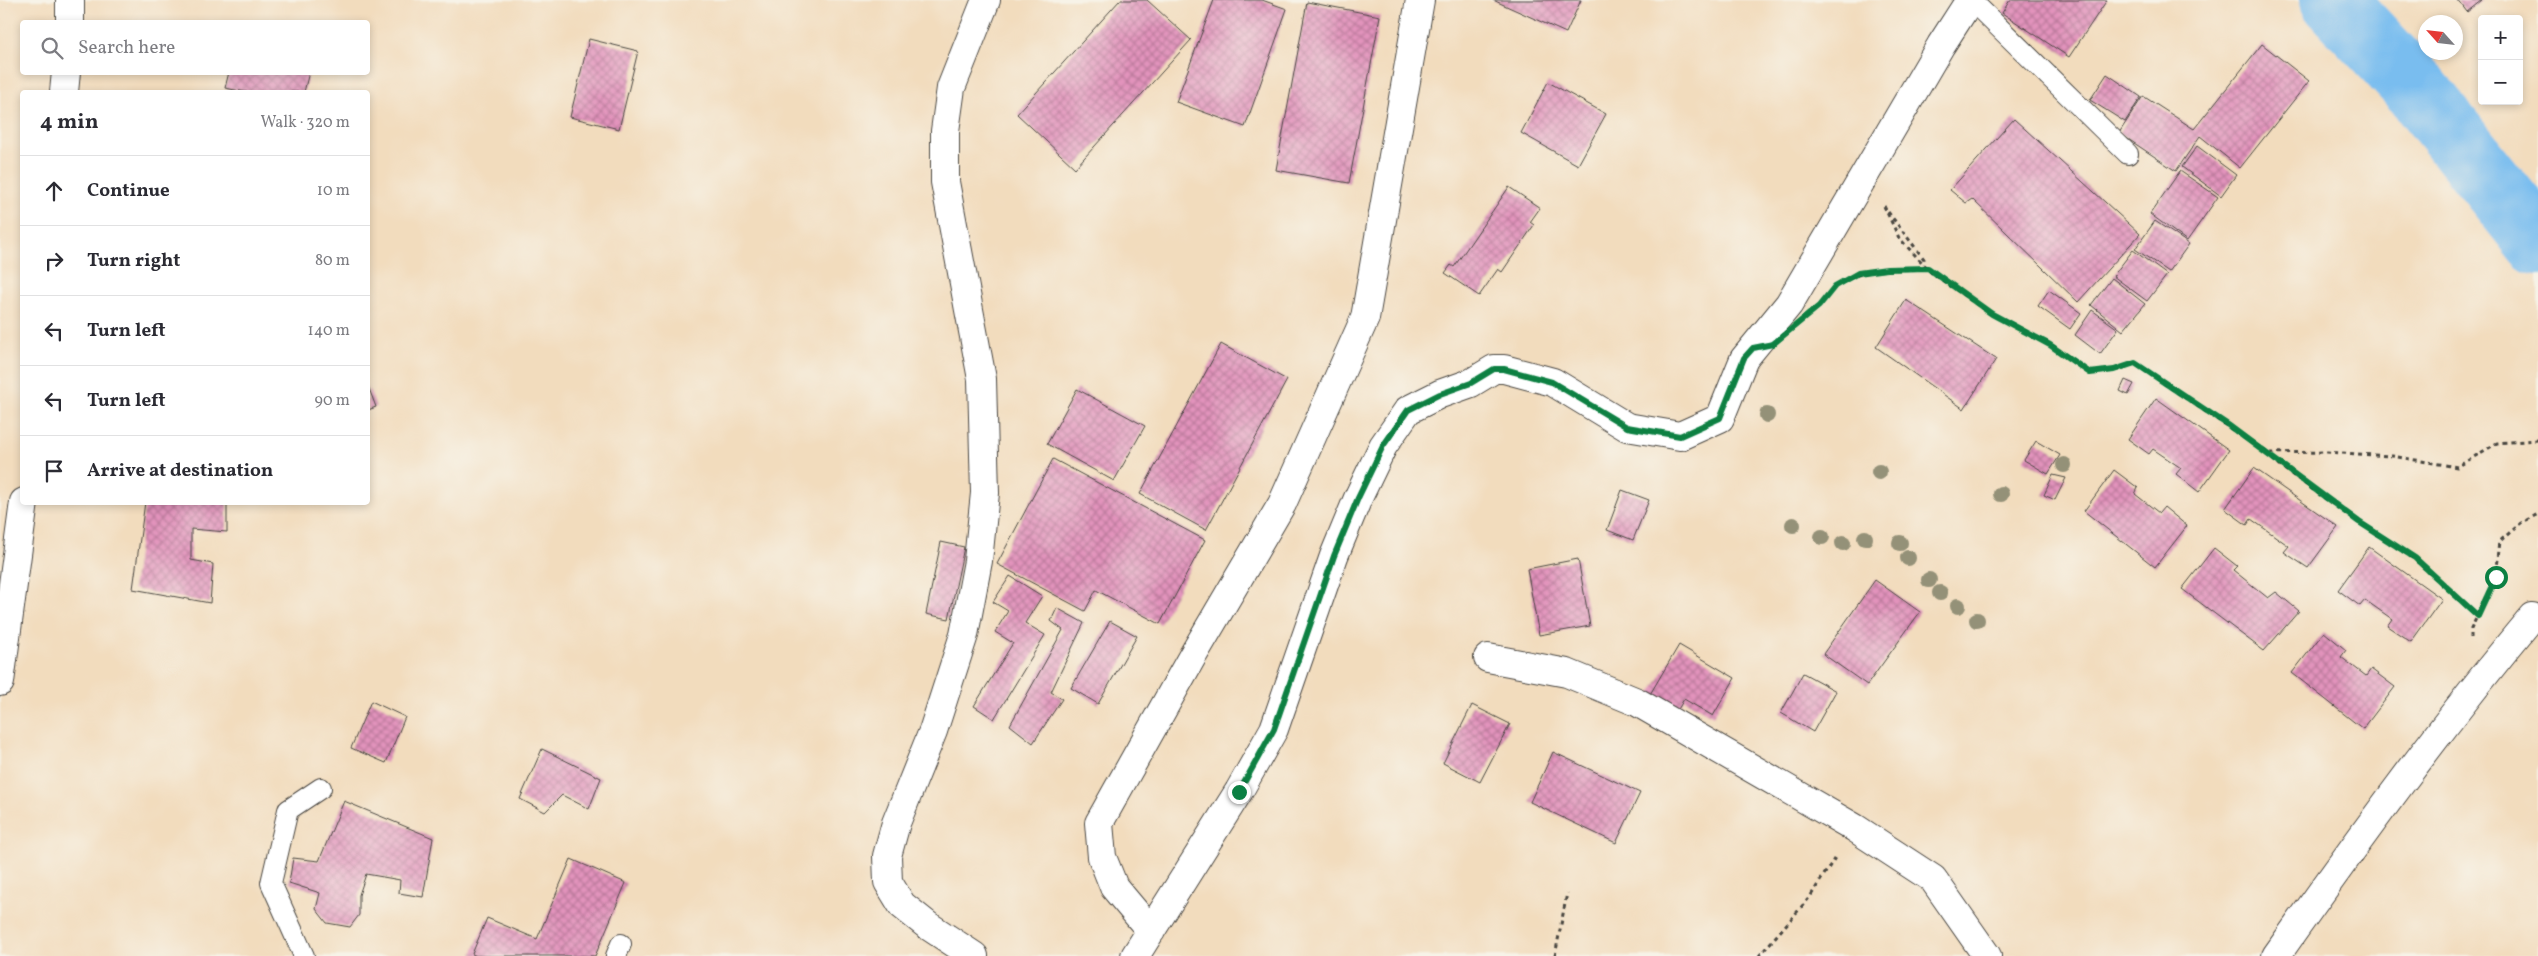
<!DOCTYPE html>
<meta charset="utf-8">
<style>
:root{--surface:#fff;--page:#f2f2f3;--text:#2b2b33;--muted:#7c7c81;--line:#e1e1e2}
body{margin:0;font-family:Vollkorn,serif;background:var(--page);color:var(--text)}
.controls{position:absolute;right:15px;top:15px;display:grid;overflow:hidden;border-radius:5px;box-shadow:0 2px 8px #0003}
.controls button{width:45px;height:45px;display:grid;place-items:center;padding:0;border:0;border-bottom:1px solid var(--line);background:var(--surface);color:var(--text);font:25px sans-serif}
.compass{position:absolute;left:2418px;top:15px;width:45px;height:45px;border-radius:50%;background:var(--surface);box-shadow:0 2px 8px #0003;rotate:297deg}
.stop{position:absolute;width:15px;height:15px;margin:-11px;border:4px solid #0b8043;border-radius:50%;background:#fff}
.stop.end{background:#0b8043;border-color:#fff;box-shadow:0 1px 5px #0008}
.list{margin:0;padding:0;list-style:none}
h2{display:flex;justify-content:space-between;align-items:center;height:65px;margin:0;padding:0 20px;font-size:21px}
h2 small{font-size:16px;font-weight:400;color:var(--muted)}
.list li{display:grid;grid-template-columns:32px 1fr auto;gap:15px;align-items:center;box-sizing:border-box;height:70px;padding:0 20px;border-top:1px solid var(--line)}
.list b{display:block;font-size:19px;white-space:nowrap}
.list em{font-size:16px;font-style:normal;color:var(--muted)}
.icon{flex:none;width:28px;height:28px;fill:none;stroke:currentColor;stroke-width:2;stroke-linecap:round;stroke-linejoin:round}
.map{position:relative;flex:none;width:2538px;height:956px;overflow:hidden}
.search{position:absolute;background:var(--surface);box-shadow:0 2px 8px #0003;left:20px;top:20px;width:350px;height:55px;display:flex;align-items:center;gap:12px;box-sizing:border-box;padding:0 18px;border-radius:5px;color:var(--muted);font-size:19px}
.panel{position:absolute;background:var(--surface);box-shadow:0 2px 8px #0003;left:20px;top:90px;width:350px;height:415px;border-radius:5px}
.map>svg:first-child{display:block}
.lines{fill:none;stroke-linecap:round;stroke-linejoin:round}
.river{stroke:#79bdef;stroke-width:66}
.building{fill:url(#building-cross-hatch)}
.service-casing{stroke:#494641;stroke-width:22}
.minor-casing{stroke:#494641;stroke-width:30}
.path{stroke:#494641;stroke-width:3;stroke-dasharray:4 4;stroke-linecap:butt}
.service{stroke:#fff;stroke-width:20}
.minor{stroke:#fff;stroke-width:28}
.tree{fill:#949178}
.route{stroke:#0b8043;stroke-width:6}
</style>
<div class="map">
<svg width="2538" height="956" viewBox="0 0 2538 956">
<defs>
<pattern id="building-cross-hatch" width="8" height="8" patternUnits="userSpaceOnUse" patternTransform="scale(1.25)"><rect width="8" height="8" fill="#e293bc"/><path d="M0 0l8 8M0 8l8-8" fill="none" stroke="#b77899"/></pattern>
</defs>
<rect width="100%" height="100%" fill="#f7f3e8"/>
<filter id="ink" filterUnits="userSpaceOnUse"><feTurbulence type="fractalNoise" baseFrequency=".02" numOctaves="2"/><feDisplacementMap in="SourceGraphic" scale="10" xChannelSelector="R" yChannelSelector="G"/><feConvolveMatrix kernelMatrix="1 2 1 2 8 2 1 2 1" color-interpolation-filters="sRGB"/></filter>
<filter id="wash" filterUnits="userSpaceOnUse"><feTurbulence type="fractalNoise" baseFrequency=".0096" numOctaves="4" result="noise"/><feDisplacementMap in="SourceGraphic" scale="20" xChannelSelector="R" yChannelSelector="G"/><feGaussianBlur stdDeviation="1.12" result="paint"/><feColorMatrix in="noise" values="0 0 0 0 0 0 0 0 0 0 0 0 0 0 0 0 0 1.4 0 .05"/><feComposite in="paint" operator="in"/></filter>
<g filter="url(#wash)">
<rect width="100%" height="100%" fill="#f2dcbd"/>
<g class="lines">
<path class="river" d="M2333 0 2417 90 2538 242"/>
</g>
<g id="blocks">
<path class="building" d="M1120 0H1147L1191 40 1075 168 1017 114Z
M1214 0H1262L1287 9 1245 127 1176 102Z
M1493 0H1581L1566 33Z
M2010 0H2107L2069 57 2002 13Z
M2458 0H2482L2467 12Z
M1307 2 1380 16 1349 183 1276 170Z
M589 39 638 51 619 129 570 117Z
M2262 44 2309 81 2240 168 2200 136 2176 171 2119 133 2143 96 2194 129Z
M229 72H309L304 92H245L225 88Z
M2107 74 2141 97 2125 122 2090 100Z
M1548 82 1606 114 1578 165 1521 133Z
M2014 119 2140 234 2078 302 1972 199 1966 203 1950 190Z
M2197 146 2236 175 2221 196 2182 167Z
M2180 171 2218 197 2187 241 2150 214Z
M1509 187 1540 208 1530 222 1534 225 1502 272 1498 269 1479 296 1445 273 1451 265 1454 267Z
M2155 221 2189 244 2169 272 2135 249Z
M2133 250 2167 275 2147 301 2113 276Z
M2112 278 2145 304 2123 331 2091 305Z
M2049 290 2081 313 2070 329 2038 306Z
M1906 300 1996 359 1964 409 1876 347Z
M2092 310 2118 329 2100 354 2075 335Z
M1221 344 1287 380 1206 530 1140 494Z
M2125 380 2134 384 2128 395 2120 391Z
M368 386 376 407 368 410Z
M1077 389 1145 426 1114 481 1047 444Z
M2156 398 2229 450 2199 492 2176 474 2181 468 2153 449 2149 454 2128 439Z
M2036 441 2060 455 2048 474 2024 460Z
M1053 459 1205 540 1160 624 1096 590 1085 611 997 564Z
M2254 468 2338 527 2308 568 2284 552 2289 546 2251 519 2247 525 2225 509Z
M2114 470 2138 488 2135 494 2159 513 2164 507 2187 526 2155 567 2084 511Z
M2053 475 2066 478 2055 500 2044 495Z
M1622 490 1649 500 1633 540 1607 530Z
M145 502H227V532L191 529V560L213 564 210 603 133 589Z
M941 542 964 547 949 619 926 614Z
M2369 547 2442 599 2411 642 2387 626 2392 619 2365 600 2360 606 2338 590Z
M2214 548 2237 566 2233 570 2268 598 2276 592 2299 611 2264 651 2182 589Z
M1578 559 1590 626 1539 635 1527 569Z
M1010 576 1042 596 1025 623 1045 635 994 719 974 706 1013 643 995 632 1008 611 993 602Z
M1875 580 1920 612 1867 685 1823 654Z
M1057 608 1084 623 1051 692 1062 699 1033 743 1010 725 1063 630 1051 621Z
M1110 621 1137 636 1098 704 1071 688Z
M2324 632 2346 650 2341 657 2366 676 2371 669 2395 687 2363 729 2292 673Z
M1679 645 1735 678 1713 716 1684 699 1676 713 1649 696Z
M1803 673 1836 691 1813 732 1781 713Z
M371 701 405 717 386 763 351 748Z
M1472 705 1510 724 1480 782 1443 763Z
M542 749 601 778 589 809 562 795 545 812 520 799Z
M1553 752 1640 793 1616 843 1530 802Z
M344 801 433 838 423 897 399 893 400 880 366 874 359 895V915L350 927 327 923 316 909 320 893 289 883 293 858 319 861Z
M571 859 626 883 595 956H477L472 954 487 918 537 939Z"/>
</g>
</g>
<g filter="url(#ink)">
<use href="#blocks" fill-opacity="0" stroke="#494641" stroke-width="1"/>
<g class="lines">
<g class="service-casing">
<path id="service" d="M1971 0 2128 154
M304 956 271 883 288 810 321 788
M616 956 621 944"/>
</g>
<g class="minor-casing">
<path id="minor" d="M70 22V0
M64 92 66 72
M1488 658 1567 673 1637 702 1855 828 1933 879 1987 956
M0 682 24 502
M1151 931 1114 887 1102 857 1099 823 1192 657 1282 504 1365 318 1420 0
M974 956 927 925 902 905 888 882 887 856 896 823 933 731 964 635 978 561 985 493 982 379 945 182V131L951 88 986 0
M1135 956 1239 791 1274 729 1334 556 1358 498 1383 446 1408 410 1440 394 1471 383 1494 369H1504L1553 382 1627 427 1680 436 1720 418 1744 359 1789 304 1941 45 1970 0
M2276 956C2358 840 2441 726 2532 617"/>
</g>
<path class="path" d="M1884 206 1899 238 1932 273 1992 314 2051 345 2090 373 2114 370 2135 363 2267 453 2327 452 2392 456 2457 467 2497 443 2538 440
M1888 212 1924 259V264
M1842 282C1870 266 1896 270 1928 268
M2267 453 2280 466 2359 522 2415 559 2478 616
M2471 638V629L2496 577 2500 541 2521 523 2538 514
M1555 956 1567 893
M1759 956 1810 897 1836 856"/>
<use href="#service" class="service"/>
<use href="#minor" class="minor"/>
</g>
<g class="tree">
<circle cx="1767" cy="415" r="8"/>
<circle cx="2064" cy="465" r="8"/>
<circle cx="1879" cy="472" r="8"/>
<circle cx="2001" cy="494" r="8"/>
<circle cx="1793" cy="525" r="8"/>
<circle cx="1822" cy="537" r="8"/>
<circle cx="1865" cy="538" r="8"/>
<circle cx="1843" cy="543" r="8"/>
<circle cx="1900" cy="543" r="8"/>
<circle cx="1908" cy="558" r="8"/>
<circle cx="1929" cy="580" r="8"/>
<circle cx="1940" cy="593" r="8"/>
<circle cx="1958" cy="606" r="8"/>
<circle cx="1977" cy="620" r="8"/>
</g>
</g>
<g class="lines" filter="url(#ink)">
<path class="route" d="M1239 792 1274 729 1334 556 1358 498 1383 446 1408 410 1440 394 1471 383 1494 369H1504L1552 382 1627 427 1680 436 1720 418 1744 358 1753 348 1773 344 1819 306 1835 286 1858 273 1887 269 1928 268 1992 314 2050 345 2090 373 2114 370 2135 363 2228 425 2359 522 2415 558 2478 616 2496 577"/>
</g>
</svg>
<div class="controls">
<button>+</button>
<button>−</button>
</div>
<svg class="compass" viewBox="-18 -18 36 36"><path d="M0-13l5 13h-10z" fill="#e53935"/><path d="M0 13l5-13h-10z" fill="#7c7c81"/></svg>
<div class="stop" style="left:2496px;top:577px"></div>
<div class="stop end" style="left:1239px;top:792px"></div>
<div class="search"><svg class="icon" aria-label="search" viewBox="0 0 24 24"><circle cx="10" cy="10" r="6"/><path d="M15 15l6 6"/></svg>Search here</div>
<section class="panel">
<h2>4 min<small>Walk · 320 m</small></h2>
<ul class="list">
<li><svg class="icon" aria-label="ahead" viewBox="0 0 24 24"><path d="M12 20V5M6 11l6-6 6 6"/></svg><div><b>Continue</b></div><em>10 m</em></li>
<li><svg class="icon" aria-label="right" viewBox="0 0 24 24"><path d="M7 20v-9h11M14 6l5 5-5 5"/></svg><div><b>Turn right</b></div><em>80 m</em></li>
<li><svg class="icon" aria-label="left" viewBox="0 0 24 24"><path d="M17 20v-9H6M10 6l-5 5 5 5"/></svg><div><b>Turn left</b></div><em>140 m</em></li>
<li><svg class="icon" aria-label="left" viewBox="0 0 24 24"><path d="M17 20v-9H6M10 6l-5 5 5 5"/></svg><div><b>Turn left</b></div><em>90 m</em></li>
<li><svg class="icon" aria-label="arrive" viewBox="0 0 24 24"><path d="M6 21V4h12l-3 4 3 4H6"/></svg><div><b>Arrive at destination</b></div></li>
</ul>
</section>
</div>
